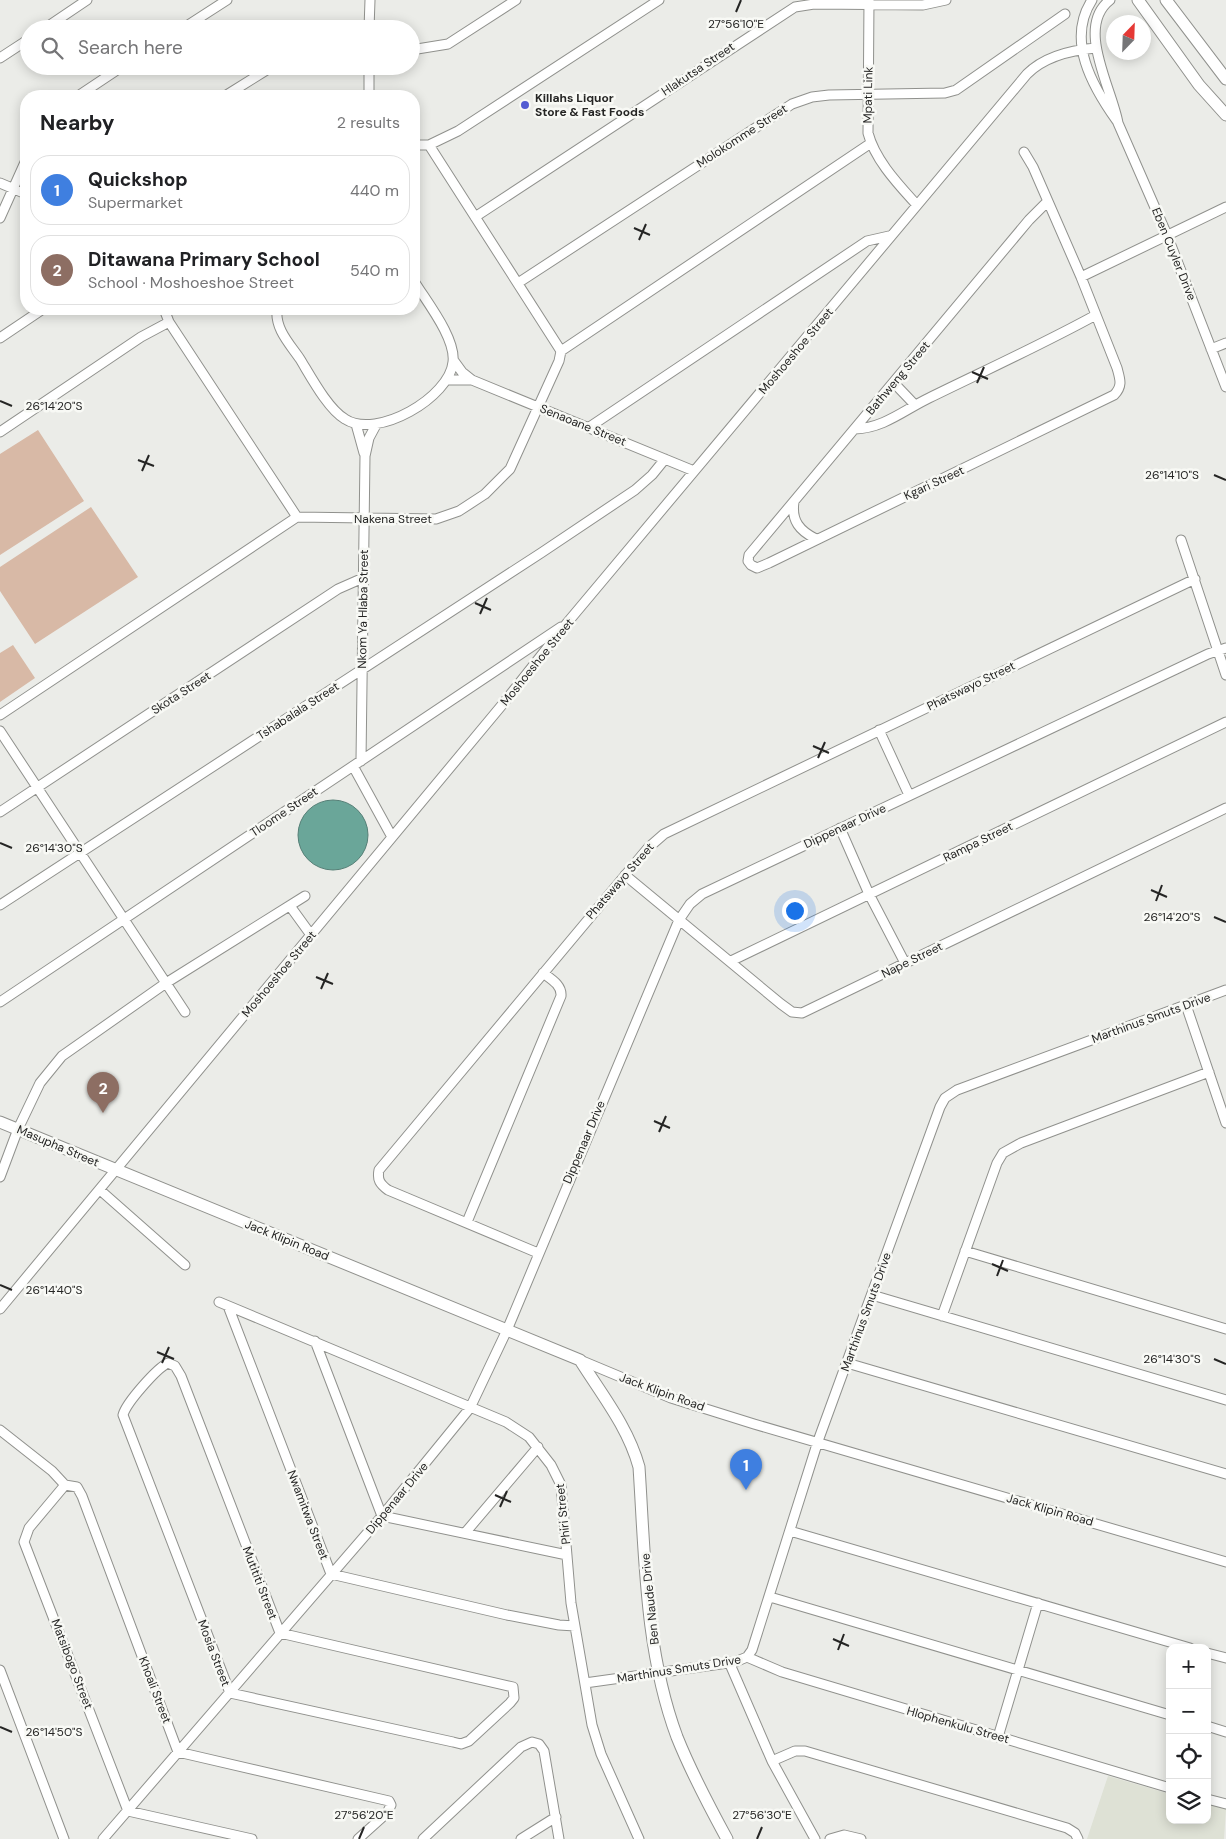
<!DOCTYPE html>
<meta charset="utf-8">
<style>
:root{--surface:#fff;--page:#f2f2f2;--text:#202124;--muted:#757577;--line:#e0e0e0;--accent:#0b8043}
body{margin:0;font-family:"DM Sans",sans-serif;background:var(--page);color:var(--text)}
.controls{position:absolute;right:15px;bottom:15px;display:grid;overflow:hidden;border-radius:10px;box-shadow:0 2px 12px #0003}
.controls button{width:45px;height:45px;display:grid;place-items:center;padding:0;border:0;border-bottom:1px solid var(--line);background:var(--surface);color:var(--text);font:25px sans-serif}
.compass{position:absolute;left:1106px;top:15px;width:45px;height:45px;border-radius:50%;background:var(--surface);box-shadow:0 2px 12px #0003;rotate:23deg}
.you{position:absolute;left:794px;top:910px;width:18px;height:18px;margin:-12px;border:4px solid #fff;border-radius:50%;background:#1a73e8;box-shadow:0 0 0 8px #1a73e833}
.badge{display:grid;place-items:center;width:32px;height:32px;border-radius:50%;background:var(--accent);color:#fff;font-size:16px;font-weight:700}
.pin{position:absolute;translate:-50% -41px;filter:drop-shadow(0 1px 2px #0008)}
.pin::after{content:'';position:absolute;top:26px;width:18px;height:15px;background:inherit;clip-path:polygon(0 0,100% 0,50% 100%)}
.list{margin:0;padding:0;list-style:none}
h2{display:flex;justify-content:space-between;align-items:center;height:65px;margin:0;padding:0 20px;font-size:21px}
h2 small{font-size:16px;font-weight:400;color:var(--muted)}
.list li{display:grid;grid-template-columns:32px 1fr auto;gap:15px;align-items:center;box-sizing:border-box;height:70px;margin:0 10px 10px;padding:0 10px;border:1px solid var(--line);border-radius:20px}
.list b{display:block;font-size:19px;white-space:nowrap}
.list p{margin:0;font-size:16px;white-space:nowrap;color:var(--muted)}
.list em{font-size:16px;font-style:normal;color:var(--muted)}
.icon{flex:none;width:28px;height:28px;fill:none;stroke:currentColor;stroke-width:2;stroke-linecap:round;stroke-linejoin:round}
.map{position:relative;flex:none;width:1226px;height:1839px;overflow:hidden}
.search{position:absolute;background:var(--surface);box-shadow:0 2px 12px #0003;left:20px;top:20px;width:400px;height:55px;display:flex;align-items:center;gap:12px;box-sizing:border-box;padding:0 18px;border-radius:28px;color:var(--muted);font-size:19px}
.panel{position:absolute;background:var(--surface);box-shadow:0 2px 12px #0003;left:20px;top:90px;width:400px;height:225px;border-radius:20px}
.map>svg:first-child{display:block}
.built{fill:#dee1d5}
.green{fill:#d8b9a6}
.water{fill:#6aa699;stroke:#557f76}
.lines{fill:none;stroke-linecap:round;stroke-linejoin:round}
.minor-casing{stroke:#90918d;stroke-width:11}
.major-casing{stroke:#90918d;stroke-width:13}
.minor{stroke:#fff;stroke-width:9}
.major{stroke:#fff;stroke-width:11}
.ticks{fill:none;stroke:#252524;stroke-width:2}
.poi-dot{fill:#535cd2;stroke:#f8f9f5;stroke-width:2}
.labels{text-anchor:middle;stroke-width:5;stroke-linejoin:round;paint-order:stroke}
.street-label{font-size:12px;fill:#252524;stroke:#f8f9f5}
.poi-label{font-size:12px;font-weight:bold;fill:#252524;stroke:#f8f9f5;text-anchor:start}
.ticks-label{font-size:12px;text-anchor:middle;fill:#252524;stroke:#f8f9f5;stroke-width:5;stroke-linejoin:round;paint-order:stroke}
</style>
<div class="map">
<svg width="1226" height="1839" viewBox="0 0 1226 1839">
<rect width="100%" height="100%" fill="#ebece8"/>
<path class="built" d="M1108 1776 1170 1794V1820H1207V1804L1226 1809 1224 1839H1087Z"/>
<path class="green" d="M38 430 84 501 0 555V454Z
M91 507 138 577 35 644 0 591V567Z
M13 645 35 678 0 702V653Z"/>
<path class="water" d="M298 835a35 35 0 1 1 70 0a35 35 0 1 1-70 0Z"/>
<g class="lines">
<g class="minor-casing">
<path id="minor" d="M869 0 868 133C875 160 898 184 916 204
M1092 0C1066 40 1092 86 1117 121
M1110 0C1075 27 1112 88 1118 123L1167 235 1226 387
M44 29 87 0
M182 29 227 0
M369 29 370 0
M411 50 448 44 516 0
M0 58 29 39
M78 96 123 66
M225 96 273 66
M369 96V66
M414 145H429L458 131 659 0
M1024 152 1033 167 1081 277 1117 368C1120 379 1123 386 1114 395L769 563 757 568 751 565 748 561 749 555 1029 220 1047 202
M0 183 26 194
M475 217 795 7 814 4 923 5 946 0
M0 218 26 160
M1081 277 1226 207
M518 283 792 104 812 97 829 95 945 93 956 90 1065 14
M164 309 169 322 297 517
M277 309C275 329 289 343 300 359 311 377 328 409 345 419 377 440 450 397 453 362 456 338 426 301 414 281
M0 338 43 309
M1211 349 1226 343
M561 351 871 143
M454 361 462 372 472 380 694 471
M447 380H472
M894 383 915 405
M356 424 364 453
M588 428 867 241 889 236
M855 429C884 428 904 410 929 398 984 371 1041 345 1094 316
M0 432 141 337 169 322
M794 502C791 521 800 531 816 539
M297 517 436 519 459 511 485 494 510 469 559 361 561 351 429 145
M1181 540 1226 675
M0 715 297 517
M879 730 909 795
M0 731 185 1012
M361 761 365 456 369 438 376 425
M353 766 392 837
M0 812 338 589 363 578
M840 828 869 894 905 963
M625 875 781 1004 792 1012 802 1013 1226 808
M0 905 541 553 635 490 652 475 665 459
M290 906 311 935
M731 961 1226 722
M0 1002 561 627
M1186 1005 1226 1123
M0 1177 18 1129 40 1083 62 1056 166 983 305 896
M100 1190 185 1265
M467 1222 561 996C562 985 551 979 543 973
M965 1251 1226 1329
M538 1253 388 1190C380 1184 377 1180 379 1170L648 848 664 834 1195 579
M872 1295 1226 1400
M219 1302 506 1422 529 1437 551 1465 561 1485 571 1603 592 1725 601 1754 639 1839
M228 1306 331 1574 507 1615 559 1625 575 1626
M0 1309 502 705 567 623 1027 74C1044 57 1072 50 1096 48
M942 1316 997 1163 1003 1153 1021 1143 1209 1072
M315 1341 382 1516 567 1555
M580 1360 671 1398 754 1424 1226 1562
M168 1363 175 1366 181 1376 280 1633 513 1687 514 1698 510 1703 469 1741 461 1744 453 1742 230 1693 123 1415C126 1403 157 1368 168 1363Z
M847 1363 1226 1474
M0 1430 52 1471 65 1485
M790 1531 1190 1648
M465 1533 538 1447
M770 1597 1170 1715
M1207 1653 1226 1658
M747 1657 782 1672 1170 1788
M729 1662 772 1761 815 1839
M0 1670 64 1839
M585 1683 735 1662 747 1657 752 1650 818 1441 940 1107 945 1098 957 1090 1226 990
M1207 1726 1226 1732
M998 1737 1038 1603
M772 1761 795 1751H805L1067 1828 1075 1833 1078 1839
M1207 1799 1226 1804
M103 1839 382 1516 470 1408 507 1330 679 920 690 904 702 894 1208 654 1226 648
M252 1839 128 1811 24 1542 29 1528 65 1485 77 1487 82 1496 178 1752 389 1801 391 1805 387 1813 358 1839
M423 1839 521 1747 532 1742 539 1744 544 1751 559 1839
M521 1839 556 1817
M830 1839 844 1835 861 1839"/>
</g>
<g class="major-casing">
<path id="major" d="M1138 0 1199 85 1226 115
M1166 0 1226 79
M0 1122 580 1360C602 1395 628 1427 639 1467 645 1557 645 1651 677 1737 691 1772 709 1806 727 1839"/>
</g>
<use href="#minor" class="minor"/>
<use href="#major" class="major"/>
</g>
<path class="ticks" d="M736 12 741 0M634 228 650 235M639 240 646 224M972 372 988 379M977 383 984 367M0 401 12 406M138 460 154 466M142 471 149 455M1214 475 1226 480M475 603 491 610M480 614 487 598M813 746 829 753M818 758 825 742M0 843 12 848M1151 890 1167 897M1156 901 1162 885M1214 917 1226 922M316 977 333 984M321 989 328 973M654 1121 670 1128M659 1132 666 1116M992 1264 1008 1271M997 1276 1003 1260M0 1285 12 1290M157 1352 174 1359M1214 1359 1226 1364M162 1363 169 1347M495 1495 511 1502M500 1507 507 1491M833 1639 849 1646M838 1650 844 1634M0 1727 12 1732M359 1839 364 1827M757 1839 762 1827"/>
<circle class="poi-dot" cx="525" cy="105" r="5"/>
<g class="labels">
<g class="street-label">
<text transform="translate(698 69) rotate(-34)" y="4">Hlakutsa Street</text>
<text transform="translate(868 95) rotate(-89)" y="4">Mpati Link</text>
<text transform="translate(742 136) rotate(-33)" y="4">Molokomme Street</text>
<text transform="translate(1174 254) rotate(68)" y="4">Eben Cuyler Drive</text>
<text transform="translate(796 351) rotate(-50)" y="4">Moshoeshoe Street</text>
<text transform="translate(898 378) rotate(-50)" y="4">Bathweng Street</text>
<text transform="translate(583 425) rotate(22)" y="4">Senaoane Street</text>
<text transform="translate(934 483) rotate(-25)" y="4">Kgari Street</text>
<text x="393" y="523">Nakena Street</text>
<text transform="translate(363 609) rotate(-89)" y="4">Nkom Ya Hlaba Street</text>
<text transform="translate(537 662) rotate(-51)" y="4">Moshoeshoe Street</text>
<text transform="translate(971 686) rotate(-26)" y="4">Phatswayo Street</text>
<text transform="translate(181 693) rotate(-33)" y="4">Skota Street</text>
<text transform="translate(298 711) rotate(-33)" y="4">Tshabalala Street</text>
<text transform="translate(284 812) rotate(-34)" y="4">Tloome Street</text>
<text transform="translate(845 826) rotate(-25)" y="4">Dippenaar Drive</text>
<text transform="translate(978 842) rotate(-26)" y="4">Rampa Street</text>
<text transform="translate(620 881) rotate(-49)" y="4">Phatswayo Street</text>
<text transform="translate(912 960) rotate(-26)" y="4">Nape Street</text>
<text transform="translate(279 974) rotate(-50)" y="4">Moshoeshoe Street</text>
<text transform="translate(1151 1018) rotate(-20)" y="4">Marthinus Smuts Drive</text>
<text transform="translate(584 1142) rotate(-67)" y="4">Dippenaar Drive</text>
<text transform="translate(58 1146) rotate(23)" y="4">Masupha Street</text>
<text transform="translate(287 1240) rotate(22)" y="4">Jack Klipin Road</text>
<text transform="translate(866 1312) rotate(-70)" y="4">Marthinus Smuts Drive</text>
<text transform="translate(662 1392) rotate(20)" y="4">Jack Klipin Road</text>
<text transform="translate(397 1498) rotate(-50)" y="4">Dippenaar Drive</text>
<text transform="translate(1050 1510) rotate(16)" y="4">Jack Klipin Road</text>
<text transform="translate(563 1514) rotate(-96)" y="4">Phiri Street</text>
<text transform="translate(308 1515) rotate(69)" y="4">Nwamitwa Street</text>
<text transform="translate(260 1583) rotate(69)" y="4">Mutititi Street</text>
<text transform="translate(650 1599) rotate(-96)" y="4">Ben Naude Drive</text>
<text transform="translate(214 1653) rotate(69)" y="4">Mosia Street</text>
<text transform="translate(72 1664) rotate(69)" y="4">Matsibogo Street</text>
<text transform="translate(679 1669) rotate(-9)" y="4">Marthinus Smuts Drive</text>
<text transform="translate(155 1690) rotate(69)" y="4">Khoali Street</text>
<text transform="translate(958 1725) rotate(16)" y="4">Hlophenkulu Street</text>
</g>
<g class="poi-label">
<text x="535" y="102">Killahs Liquor<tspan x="535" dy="14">Store &amp; Fast Foods</tspan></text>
</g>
</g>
<g class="ticks-label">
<text x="736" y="28">27°56'10"E</text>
<text x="54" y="410">26°14'20"S</text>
<text x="1172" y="479">26°14'10"S</text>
<text x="54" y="852">26°14'30"S</text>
<text x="1172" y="921">26°14'20"S</text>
<text x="54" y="1294">26°14'40"S</text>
<text x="1172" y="1363">26°14'30"S</text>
<text x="54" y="1736">26°14'50"S</text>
<text x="364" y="1819">27°56'20"E</text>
<text x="762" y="1819">27°56'30"E</text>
</g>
</svg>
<div class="controls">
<button>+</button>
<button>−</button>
<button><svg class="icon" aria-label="locate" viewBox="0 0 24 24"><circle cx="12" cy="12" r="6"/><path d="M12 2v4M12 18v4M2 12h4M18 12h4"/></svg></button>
<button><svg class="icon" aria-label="layers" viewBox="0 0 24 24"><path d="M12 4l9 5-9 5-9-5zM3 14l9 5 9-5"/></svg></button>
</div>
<svg class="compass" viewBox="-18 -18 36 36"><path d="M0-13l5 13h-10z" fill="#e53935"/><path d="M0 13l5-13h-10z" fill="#757577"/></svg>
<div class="you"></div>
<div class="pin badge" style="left:746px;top:1490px;background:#3f7fe0">1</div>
<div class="pin badge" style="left:103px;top:1113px;background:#8d6e63">2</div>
<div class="search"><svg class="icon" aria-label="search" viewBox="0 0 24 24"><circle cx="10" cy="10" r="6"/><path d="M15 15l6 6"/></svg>Search here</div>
<section class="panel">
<h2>Nearby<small>2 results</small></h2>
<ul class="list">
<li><span class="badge" style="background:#3f7fe0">1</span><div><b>Quickshop</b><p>Supermarket</p></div><em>440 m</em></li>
<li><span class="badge" style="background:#8d6e63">2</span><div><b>Ditawana Primary School</b><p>School · Moshoeshoe Street</p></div><em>540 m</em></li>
</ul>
</section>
</div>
